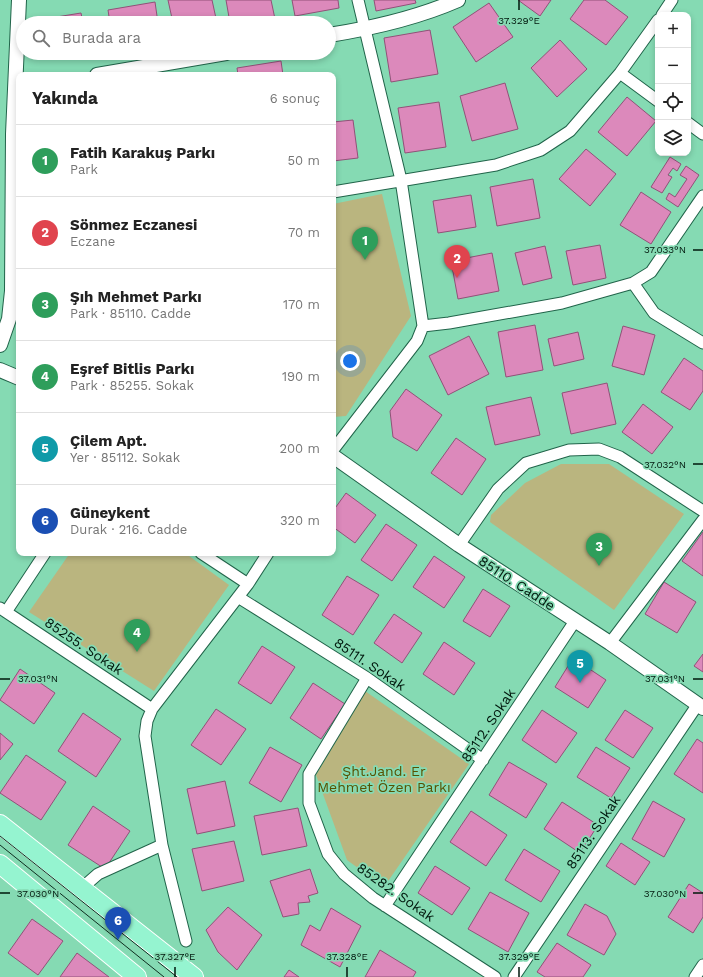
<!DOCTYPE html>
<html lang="tr">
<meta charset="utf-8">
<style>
:root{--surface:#fff;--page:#f2f2f2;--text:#222;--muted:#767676;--line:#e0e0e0;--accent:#db2777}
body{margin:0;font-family:"Work Sans",sans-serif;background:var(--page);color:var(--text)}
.controls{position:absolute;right:12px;top:12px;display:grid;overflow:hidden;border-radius:8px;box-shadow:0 2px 6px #0003}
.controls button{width:36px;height:36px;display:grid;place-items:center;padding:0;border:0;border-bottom:1px solid var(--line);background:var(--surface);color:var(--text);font:20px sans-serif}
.you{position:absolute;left:350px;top:361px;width:14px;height:14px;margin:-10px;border:3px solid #fff;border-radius:50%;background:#1a73e8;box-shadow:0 0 0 6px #1a73e833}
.badge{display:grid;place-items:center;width:26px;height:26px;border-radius:50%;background:var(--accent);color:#fff;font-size:13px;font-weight:700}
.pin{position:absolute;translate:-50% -33px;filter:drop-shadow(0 1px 2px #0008)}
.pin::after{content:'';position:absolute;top:21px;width:14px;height:12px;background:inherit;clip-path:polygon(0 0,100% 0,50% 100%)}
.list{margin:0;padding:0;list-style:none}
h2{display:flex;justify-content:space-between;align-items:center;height:52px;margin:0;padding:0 16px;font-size:17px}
h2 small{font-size:13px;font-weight:400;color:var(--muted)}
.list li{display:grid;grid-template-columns:26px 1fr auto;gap:12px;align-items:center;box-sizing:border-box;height:72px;padding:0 16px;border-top:1px solid var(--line)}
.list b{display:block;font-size:15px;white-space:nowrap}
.list p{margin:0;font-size:13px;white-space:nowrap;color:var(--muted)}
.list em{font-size:13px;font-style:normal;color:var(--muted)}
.icon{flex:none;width:22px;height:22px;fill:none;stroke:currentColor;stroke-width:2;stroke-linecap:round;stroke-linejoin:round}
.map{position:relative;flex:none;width:703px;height:977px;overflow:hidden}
.search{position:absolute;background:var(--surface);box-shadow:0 2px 6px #0003;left:16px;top:16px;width:320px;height:44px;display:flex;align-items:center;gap:10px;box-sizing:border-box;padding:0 14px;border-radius:22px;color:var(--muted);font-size:15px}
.panel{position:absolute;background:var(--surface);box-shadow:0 2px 6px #0003;left:16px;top:72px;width:320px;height:484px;border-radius:8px}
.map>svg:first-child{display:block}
.green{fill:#bab57f}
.building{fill:#dc89bb;stroke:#915178}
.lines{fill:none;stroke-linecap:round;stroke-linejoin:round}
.minor-casing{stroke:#21644a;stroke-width:13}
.tertiary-casing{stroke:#21644a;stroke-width:16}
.primary-casing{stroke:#fff;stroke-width:20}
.minor{stroke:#fff;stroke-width:11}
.tertiary{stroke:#fff;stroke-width:14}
.primary{stroke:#95f4d0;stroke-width:18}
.tram{stroke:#0f2e20;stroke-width:1}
.ticks{fill:none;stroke:#00180d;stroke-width:1.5}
.labels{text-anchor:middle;stroke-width:3.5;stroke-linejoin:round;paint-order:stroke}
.street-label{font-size:14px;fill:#00180d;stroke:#85dab3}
.park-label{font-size:14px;fill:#585102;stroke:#85dab3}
.ticks-label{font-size:10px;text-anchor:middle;fill:#00180d;stroke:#85dab3;stroke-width:3.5;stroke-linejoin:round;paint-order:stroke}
</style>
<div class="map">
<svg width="703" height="977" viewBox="0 0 703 977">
<rect width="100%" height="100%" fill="#85dab3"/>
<path class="green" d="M382 194 411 316 346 416 333 417V204Z
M561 464H609L684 514 614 610 490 522 491 515 525 483Z
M70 553H185L229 585 154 691 29 612Z
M365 691 469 764 384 887 347 860 316 775Z"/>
<path class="building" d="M168 0H212L217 23H173Z
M226 0H271L275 19 255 23H230Z
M292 0H338L339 8 295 16Z
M374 0H415L416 3 376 11Z
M518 0H551L540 16Z
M584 0H605L628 17 606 45 570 19Z
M155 2 158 23H110L108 10Z
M489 3 513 37 476 62 453 27Z
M81 13 83 23H44V19Z
M430 30 438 74 391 82 384 38Z
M560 40 587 69 557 97 531 68Z
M49 53H88L50 59Z
M281 61 283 75H238L237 68Z
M505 83 518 129 472 141 460 96Z
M627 97 656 121 627 156 598 132Z
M439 102 446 147 405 153 398 108Z
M353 120 358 158 333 161V122Z
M586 149 616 174 590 206 559 179Z
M670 157 681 164 677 171 673 168 668 175 672 177 662 193 651 187Z
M686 166 699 175 678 207 666 199 669 193 675 197 687 179 680 175Z
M533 179 540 218 497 226 490 187Z
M641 192 671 212 651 244 620 225Z
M471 195 476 227 438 233 433 201Z
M600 245 606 278 573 285 566 251Z
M545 246 552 278 523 285 515 253Z
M492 253 499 291 458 299 451 261Z
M535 325 543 370 506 377 498 332Z
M623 326 655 335 644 375 612 366Z
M578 332 584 359 554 366 548 339Z
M469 336 489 374 448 395 429 356Z
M684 358 703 371V391L690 410 661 392Z
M607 383 616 424 571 434 562 393Z
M406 389 442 415 417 451 393 437 390 411Z
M531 397 540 435 495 445 486 407Z
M643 404 673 427 652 454 622 432Z
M456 438 486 459 462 495 431 473Z
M346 493 376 515 355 543 333 527V511Z
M386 524 417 545 392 581 361 560Z
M703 532V576L682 561Z
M434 556 465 577 444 608 413 587Z
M347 576 379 595 353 635 322 615Z
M664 582 696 602 677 633 645 614Z
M483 589 510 606 490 637 463 621Z
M394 614 422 633 402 663 374 643Z
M444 642 475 663 454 695 423 674Z
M262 646 295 667 271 704 238 683Z
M703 654V672L694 666Z
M573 658 606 680 588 708 555 687Z
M20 669 55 693 34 724 0 700Z
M313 683 345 704 321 739 290 718Z
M216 709 246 729 221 765 191 745Z
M542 710 577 733 556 763 522 740Z
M625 710 653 728 633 758 605 740Z
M83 713 121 739 96 777 58 751Z
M0 733 13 744 0 760Z
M697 739 703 743V793L674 774Z
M270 747 302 765 281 802 249 783Z
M596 747 630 768 611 798 577 777Z
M26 755 66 782 41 820 0 793Z
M509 762 547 784 526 818 489 795Z
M225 781 235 826 197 834 187 789Z
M653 801 685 819 664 857 632 839Z
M562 802 598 825 580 853 544 829Z
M93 806 130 831 105 869 68 845Z
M298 808 307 846 262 855 254 816Z
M471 811 507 835 486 866 450 842Z
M234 841 244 881 202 891 192 849Z
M621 843 650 862 635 885 606 866Z
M524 849 560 871 541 902 505 880Z
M435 866 470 888 452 915 418 893Z
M310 869 318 893 308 896 310 902 298 903 299 914 283 917 270 881Z
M689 884 703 893V917L693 933 668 917Z
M490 892 529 913 508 952 468 929Z
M585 904 607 916 616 934 604 955 567 935Z
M228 907 262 935 237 970 218 952 206 930Z
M331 908 361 926 340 967 301 945 310 925 320 931Z
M32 919 63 941 38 975 8 953Z
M557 943 591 965 583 977H545L537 972Z
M380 950 416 972 413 977H365Z
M77 953 109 977H60Z
M289 970 299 977H284Z"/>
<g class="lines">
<g class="minor-casing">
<path id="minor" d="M662 15 672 0
M620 73 658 101
M688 123 703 134
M333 192 496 165 541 150 570 131 620 73 658 20
M633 283 654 313 703 343
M423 326 449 323 562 303 633 283 651 272 703 196
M333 450 417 341 423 326 401 180 358 0
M459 545 498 489 526 463 569 450 599 449 620 457 703 511
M201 553 248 584
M238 597 367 678 483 760
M0 608 152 709
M6 612 45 553
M610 643 703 520
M367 678 309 774V803L328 854 344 874 373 898 495 977
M162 845 186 941
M82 888 98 874 162 845 145 736 147 721 152 709 248 584 268 553
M385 906 575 621
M514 977 698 704
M695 977 703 965"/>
</g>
<g class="tertiary-casing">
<path id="tertiary" d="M329 35C373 28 417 18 458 0
M97 75 226 53
M0 345 9 319 12 291 13 134 19 0
M0 370 19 378
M333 456 459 545 610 643 703 708"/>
</g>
<g class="primary-casing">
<path id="primary" d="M0 824 194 977
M0 864 137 977"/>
</g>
<use href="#minor" class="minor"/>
<use href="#tertiary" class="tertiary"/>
<use href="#primary" class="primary"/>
<path class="tram" d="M0 836 177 977
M0 845 164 977"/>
</g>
<path class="ticks" d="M519 0V10M693 250H703M693 464H703M0 679H10M693 679H703M0 893H10M693 893H703M175 967V977M347 967V977M519 967V977"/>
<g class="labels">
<g class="street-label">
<text transform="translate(517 583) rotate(33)" y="5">85110. Cadde</text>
<text transform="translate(84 646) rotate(34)" y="5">85255. Sokak</text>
<text transform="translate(370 664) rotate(34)" y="5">85111. Sokak</text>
<text transform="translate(488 725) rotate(-56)" y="5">85112. Sokak</text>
<text transform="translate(593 832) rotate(-56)" y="5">85113. Sokak</text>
<text transform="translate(396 892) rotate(35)" y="5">85282. Sokak</text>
</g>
<g class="park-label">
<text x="384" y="776">Şht.Jand. Er<tspan x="384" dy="16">Mehmet Özen Parkı</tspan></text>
</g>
</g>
<g class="ticks-label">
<text x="519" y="24">37.329°E</text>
<text x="665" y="253">37.033°N</text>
<text x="665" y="468">37.032°N</text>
<text x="38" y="682">37.031°N</text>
<text x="665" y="682">37.031°N</text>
<text x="38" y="897">37.030°N</text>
<text x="665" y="897">37.030°N</text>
<text x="175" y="960">37.327°E</text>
<text x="347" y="960">37.328°E</text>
<text x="519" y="960">37.329°E</text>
</g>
</svg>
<div class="controls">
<button>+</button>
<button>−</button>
<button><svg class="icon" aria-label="locate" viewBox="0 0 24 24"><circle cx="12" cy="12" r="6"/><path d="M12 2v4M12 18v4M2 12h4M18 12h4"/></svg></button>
<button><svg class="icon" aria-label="layers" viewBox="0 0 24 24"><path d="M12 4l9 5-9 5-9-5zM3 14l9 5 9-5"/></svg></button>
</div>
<div class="you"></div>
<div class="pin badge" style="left:365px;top:260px;background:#2e9e5b">1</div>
<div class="pin badge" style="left:457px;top:278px;background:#e0444e">2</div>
<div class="pin badge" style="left:599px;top:566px;background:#2e9e5b">3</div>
<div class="pin badge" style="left:137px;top:652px;background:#2e9e5b">4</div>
<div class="pin badge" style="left:580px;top:683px;background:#0f9aa8">5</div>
<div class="pin badge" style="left:118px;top:940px;background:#1a4fb4">6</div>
<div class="search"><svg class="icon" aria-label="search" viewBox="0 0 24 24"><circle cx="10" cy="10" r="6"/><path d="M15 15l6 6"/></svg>Burada ara</div>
<section class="panel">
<h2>Yakında<small>6 sonuç</small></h2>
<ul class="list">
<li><span class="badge" style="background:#2e9e5b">1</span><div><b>Fatih Karakuş Parkı</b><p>Park</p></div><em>50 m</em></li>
<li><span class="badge" style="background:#e0444e">2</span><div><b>Sönmez Eczanesi</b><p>Eczane</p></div><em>70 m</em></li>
<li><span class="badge" style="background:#2e9e5b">3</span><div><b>Şıh Mehmet Parkı</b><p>Park · 85110. Cadde</p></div><em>170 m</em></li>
<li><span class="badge" style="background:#2e9e5b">4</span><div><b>Eşref Bitlis Parkı</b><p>Park · 85255. Sokak</p></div><em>190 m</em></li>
<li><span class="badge" style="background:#0f9aa8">5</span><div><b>Çilem Apt.</b><p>Yer · 85112. Sokak</p></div><em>200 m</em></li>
<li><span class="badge" style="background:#1a4fb4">6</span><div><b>Güneykent</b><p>Durak · 216. Cadde</p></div><em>320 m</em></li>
</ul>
</section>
</div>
